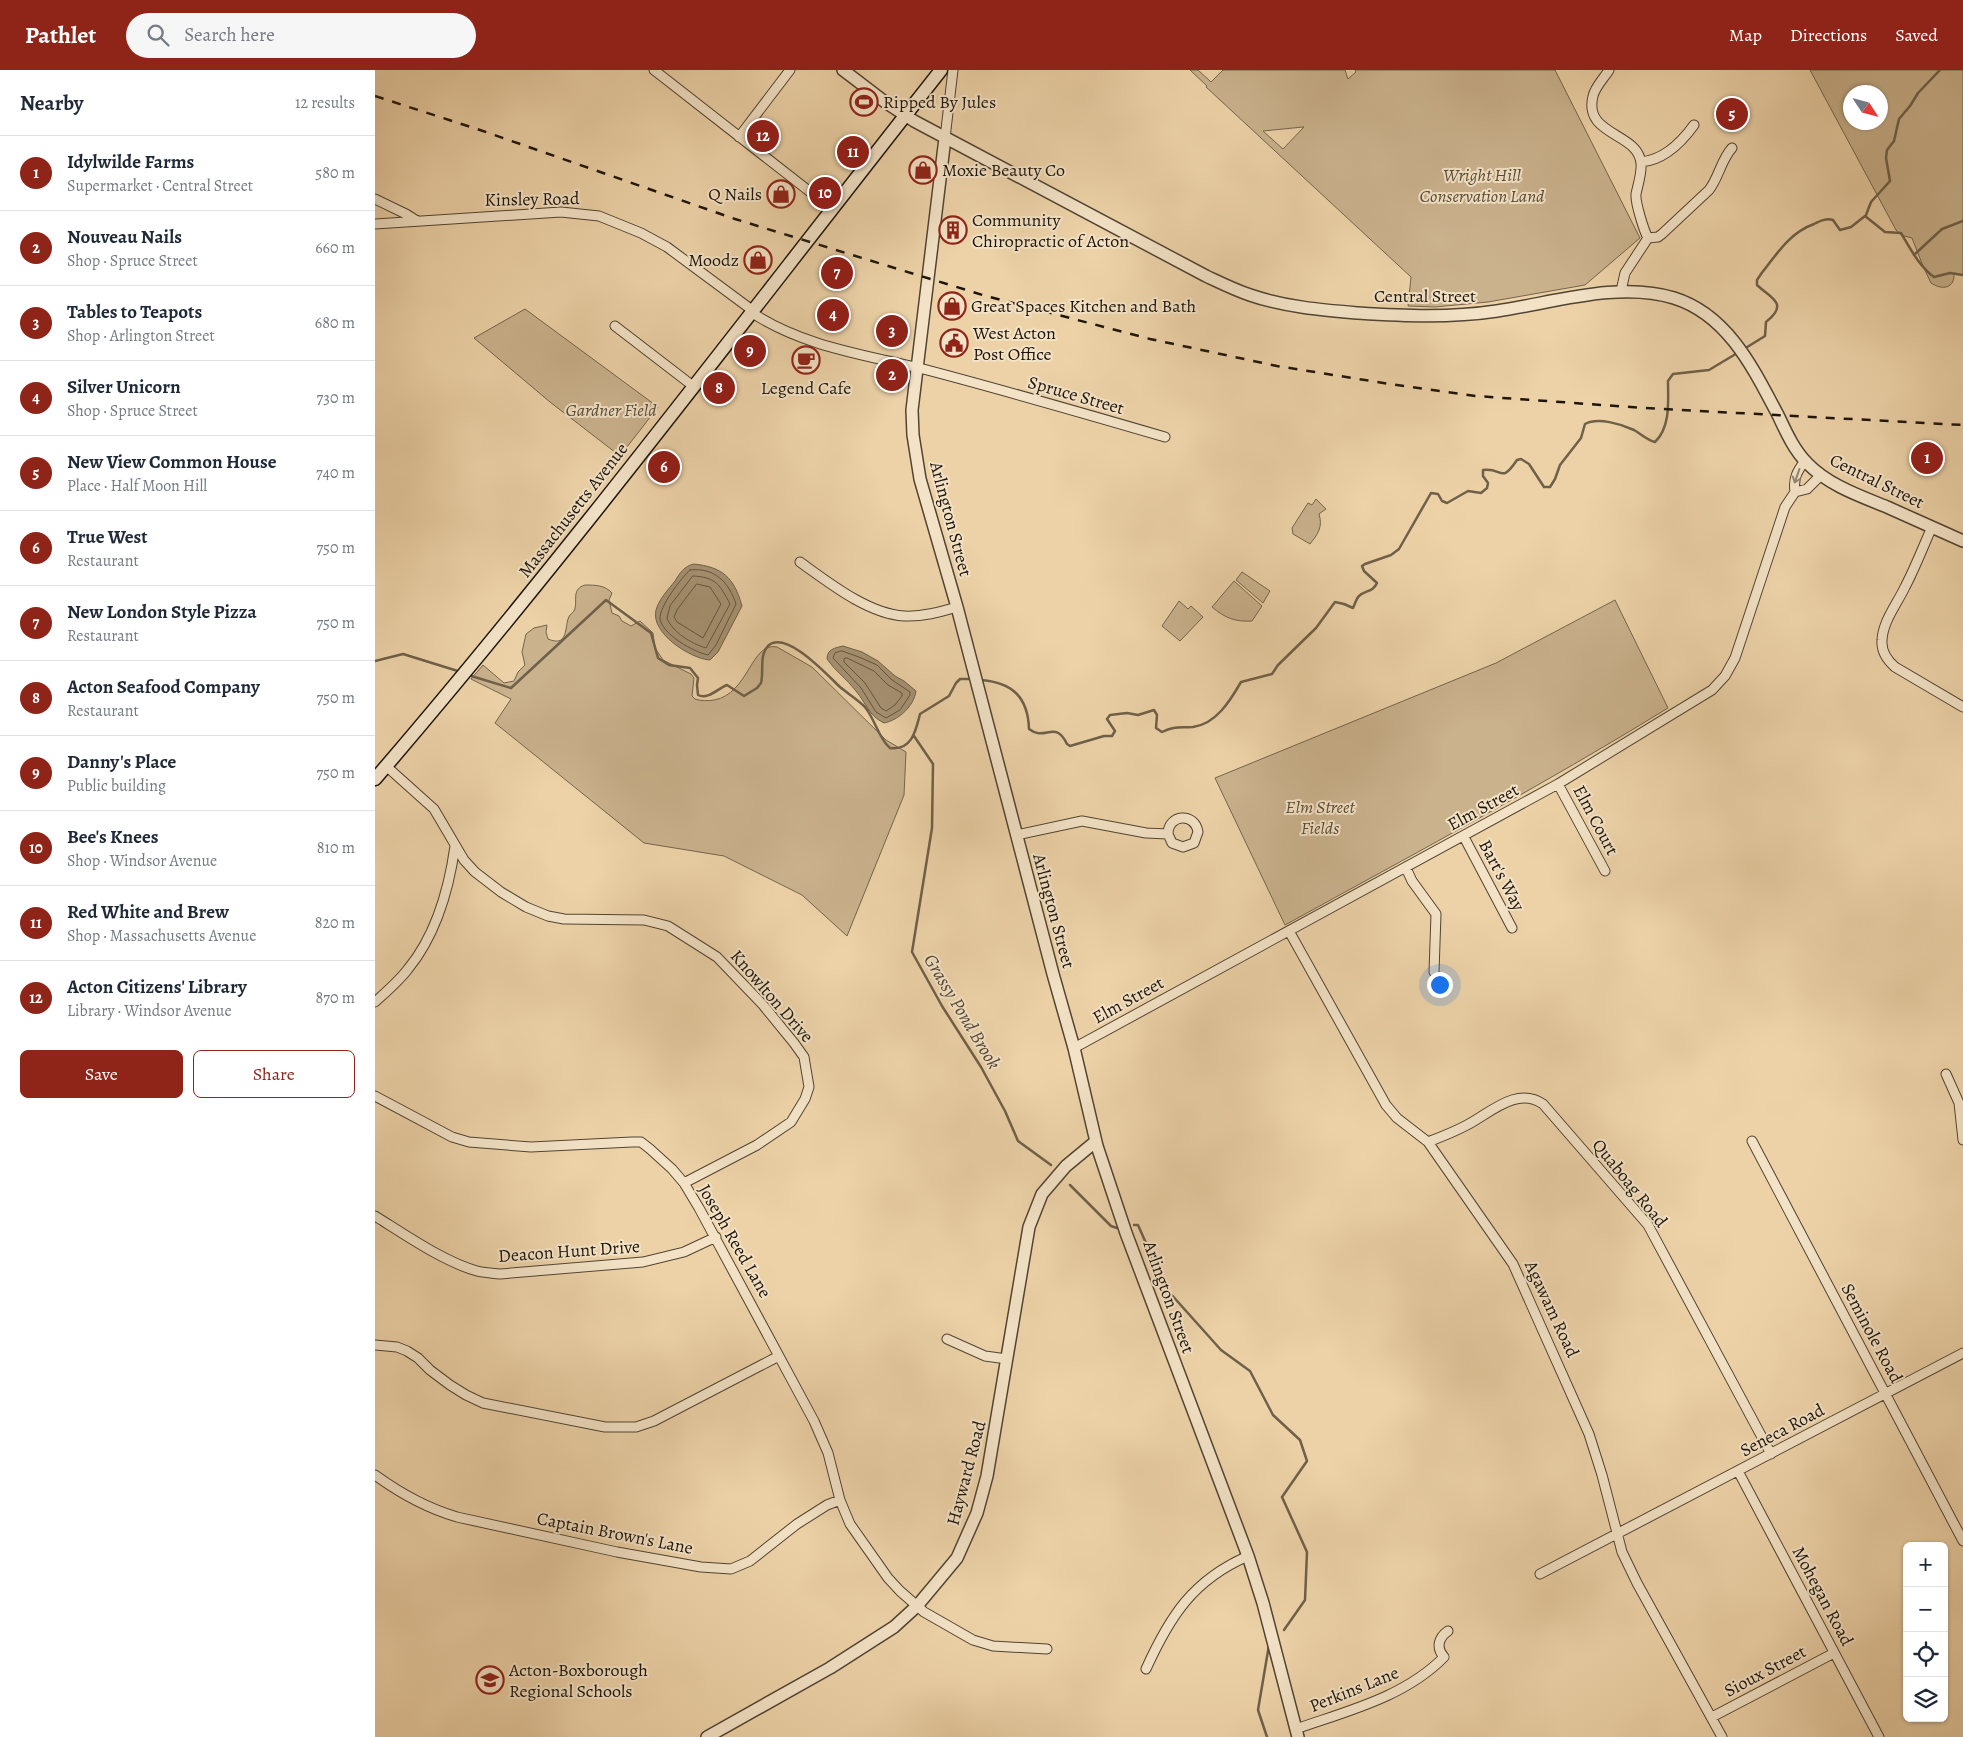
<!DOCTYPE html>
<meta charset="utf-8">
<style>
:root{--surface:#fff;--page:#f6f6f7;--text:#1f2937;--muted:#747a83;--line:#e0e1e3;--accent:#8f2418}
body{margin:0;font-family:Alegreya,serif;background:var(--page);color:var(--text)}
.controls{position:absolute;right:15px;bottom:15px;display:grid;overflow:hidden;border-radius:8px;box-shadow:0 1px 4px #0004}
.controls button{width:45px;height:45px;display:grid;place-items:center;padding:0;border:0;border-bottom:1px solid var(--line);background:var(--surface);color:var(--text);font:25px sans-serif}
.compass{position:absolute;left:1468px;top:15px;width:45px;height:45px;border-radius:50%;background:var(--surface);box-shadow:0 1px 4px #0004;rotate:126deg}
.you{position:absolute;left:1064px;top:914px;width:18px;height:18px;margin:-12px;border:4px solid #fff;border-radius:50%;background:#1a73e8;box-shadow:0 0 0 8px #1a73e833}
.badge{display:grid;place-items:center;width:32px;height:32px;border-radius:50%;background:var(--accent);color:#fff;font-size:16px;font-weight:700}
.pin{position:absolute;translate:-50% -50%;border:2px solid #fff;box-shadow:0 1px 5px #0006}
.list{margin:0;padding:0;list-style:none}
h2{display:flex;justify-content:space-between;align-items:center;height:65px;margin:0;padding:0 20px;font-size:21px}
h2 small{font-size:16px;font-weight:400;color:var(--muted)}
.list li{display:grid;grid-template-columns:32px 1fr auto;gap:15px;align-items:center;box-sizing:border-box;height:75px;padding:0 20px;border-top:1px solid var(--line)}
.list b{display:block;font-size:19px;white-space:nowrap}
.list p{margin:0;font-size:16px;white-space:nowrap;color:var(--muted)}
.list em{font-size:16px;font-style:normal;color:var(--muted)}
.actions{display:flex;gap:10px;padding:15px 20px}
.actions a{flex:1;padding:11px 0;border:1px solid var(--accent);border-radius:8px;text-align:center;font-size:18px;color:var(--accent)}
.actions .main{background:var(--accent);color:#fff}
.icon{flex:none;width:28px;height:28px;fill:none;stroke:currentColor;stroke-width:2;stroke-linecap:round;stroke-linejoin:round}
.map{position:relative;flex:none;width:1588px;height:1667px;overflow:hidden}
header{display:flex;align-items:center;gap:30px;box-sizing:border-box;height:70px;padding:0 25px;background:var(--accent);color:#fff}
header strong{font-size:24px}
nav{display:flex;gap:28px;margin-inline-start:auto;font-size:18px}
.search{width:350px;height:45px;background:var(--page);display:flex;align-items:center;gap:12px;box-sizing:border-box;padding:0 18px;border-radius:28px;color:var(--muted);font-size:19px}
main{display:flex}
aside{flex:1;background:var(--surface)}
.map>svg:first-child{display:block}
.green{fill:#cab28d;stroke:#74644c;fill-rule:evenodd}
.water{fill:#a69273;stroke:#6f6049}
.lines{fill:none;stroke-linecap:round;stroke-linejoin:round}
.shore{stroke:#62543f;stroke-width:1}
.stream{stroke:#6f6049;stroke-width:2.5}
.minor-casing{stroke:#514432;stroke-width:11}
.tertiary-casing{stroke:#514432;stroke-width:14}
.secondary-casing{stroke:#1d150b;stroke-width:15}
.minor{stroke:#f3e2c6;stroke-width:9}
.tertiary{stroke:#f3e2c6;stroke-width:11}
.secondary{stroke:#f3e2c6;stroke-width:12}
.rail{stroke:#1d150b;stroke-width:2.5;stroke-dasharray:9 9;stroke-linecap:butt}
.oneway{stroke:#938672}
.labels{text-anchor:middle;stroke-width:4;stroke-linejoin:round;paint-order:stroke}
.poi-label{font-size:18px;fill:#1d150b;stroke:#f3e2c6;text-anchor:start}
.park-label{font-size:18px;font-style:italic;fill:#5a4c38;stroke:#f3e2c6}
.street-label{font-size:18px;fill:#1d150b;stroke:#f3e2c6}
.water-label{font-size:19px;font-style:italic;fill:#544735;stroke:#f3e2c6}
</style>
<header>
<strong>Pathlet</strong>
<div class="search"><svg class="icon" aria-label="search" viewBox="0 0 24 24"><circle cx="10" cy="10" r="6"/><path d="M15 15l6 6"/></svg>Search here</div>
<nav><a>Map</a><a>Directions</a><a>Saved</a></nav>
</header>
<main>
<aside>
<h2>Nearby<small>12 results</small></h2>
<ul class="list">
<li><span class="badge">1</span><div><b>Idylwilde Farms</b><p>Supermarket · Central Street</p></div><em>580 m</em></li>
<li><span class="badge">2</span><div><b>Nouveau Nails</b><p>Shop · Spruce Street</p></div><em>660 m</em></li>
<li><span class="badge">3</span><div><b>Tables to Teapots</b><p>Shop · Arlington Street</p></div><em>680 m</em></li>
<li><span class="badge">4</span><div><b>Silver Unicorn</b><p>Shop · Spruce Street</p></div><em>730 m</em></li>
<li><span class="badge">5</span><div><b>New View Common House</b><p>Place · Half Moon Hill</p></div><em>740 m</em></li>
<li><span class="badge">6</span><div><b>True West</b><p>Restaurant</p></div><em>750 m</em></li>
<li><span class="badge">7</span><div><b>New London Style Pizza</b><p>Restaurant</p></div><em>750 m</em></li>
<li><span class="badge">8</span><div><b>Acton Seafood Company</b><p>Restaurant</p></div><em>750 m</em></li>
<li><span class="badge">9</span><div><b>Danny's Place</b><p>Public building</p></div><em>750 m</em></li>
<li><span class="badge">10</span><div><b>Bee's Knees</b><p>Shop · Windsor Avenue</p></div><em>810 m</em></li>
<li><span class="badge">11</span><div><b>Red White and Brew</b><p>Shop · Massachusetts Avenue</p></div><em>820 m</em></li>
<li><span class="badge">12</span><div><b>Acton Citizens' Library</b><p>Library · Windsor Avenue</p></div><em>870 m</em></li>
</ul>
<div class="actions"><a class="main">Save</a><a>Share</a></div>
</aside>
<div class="map">
<svg width="1588" height="1667" viewBox="0 0 1588 1667">
<rect width="100%" height="100%" fill="#edd2a8"/>
<filter id="stains"><feTurbulence type="fractalNoise" baseFrequency=".004" numOctaves="4"/><feColorMatrix values="0 0 0 0 .2 0 0 0 0 .09 0 0 0 0 .02 0 0 0 .5 -.17"/></filter>
<radialGradient id="worn" r=".72"><stop offset=".6" stop-color="#630" stop-opacity="0"/><stop offset="1" stop-color="#630" stop-opacity=".3"/></radialGradient>
<path class="green" d="M815 0H823L836 12 848 0H970L973 9 981 2 980 0H1180L1265 168 1210 215 1113 232 1060 237 1033 236 1036 207 831 17 832 16ZM929 57 908 79 888 61 928 57Z
M1435 0H1588V205L1579 203C1580 218 1568 221 1556 213L1548 196 1537 168 1526 165 1521 160ZM1476 22H1506V52H1476Z
M150 239 283 337 245 386 175 332 99 268Z
M941 429 951 439 944 444C948 457 943 464 935 474L918 464 917 458 933 433 937 435Z
M867 502 895 521 888 533 861 510Z
M859 511 887 536 877 551C860 552 850 548 837 537Z
M210 515C220 515 230 515 237 523L234 530 237 543 244 546 247 551 256 556 265 551 278 563 280 578 288 590 316 604 319 608 317 626 320 629C326 631 333 631 339 630 374 624 376 571 402 577L437 597 511 670 531 682 529 725 472 866 427 825 349 786 269 773 120 653 136 629 96 609 108 595 129 613 139 611 143 602 150 595 147 582 151 564 159 558 172 555 171 562 173 569C192 577 190 560 193 549 194 544 198 544 200 539 202 529 197 519 210 515Z
M1240 530 1293 638C1168 715 1039 784 910 855L840 708 1121 593Z
M804 531 813 539 816 536 828 547 805 571 787 556Z"/>
<path class="water" d="M319 494C347 497 359 507 367 536L343 582 335 590C316 589 275 563 281 540 284 529 293 520 300 511 305 503 309 496 319 494Z
M468 576 487 582 503 591 520 606 529 611 541 621C539 636 524 650 509 653 494 646 491 633 481 621 472 609 460 601 452 589 452 579 460 578 468 576Z"/>
<g class="lines">
<path class="shore" d="M315 500C339 497 354 512 361 534L341 575 333 585C319 582 288 565 285 549 284 537 306 508 315 500Z
M318 506C341 507 345 515 355 534L331 578C317 574 297 562 292 548L295 536Z
M322 514 335 517 346 534 328 568 302 552 299 547 302 540Z
M467 581 484 587 502 595 517 610 535 622V625L525 640 511 648 501 642 486 618 458 588 460 583Z
M472 588 499 601 513 615 527 623V626L520 635 511 641 506 638 490 613 469 592V589Z"/>
<path class="stream" d="M1491 145 1496 132 1515 111 1511 88 1512 80 1519 71 1524 49 1535 36 1543 23 1565 0
M1539 185 1567 159 1588 151
M1369 279 1390 266 1391 252C1415 233 1395 228 1382 215V210L1386 204C1402 184 1414 163 1439 154 1445 151 1451 148 1458 150L1465 160 1476 157 1490 146 1510 162 1526 163C1535 178 1544 196 1559 207L1575 203 1588 205
M0 591 28 584 86 602
M93 605 136 618 231 530 276 563 283 588 294 595 315 598 323 608 322 615 323 625C333 630 342 619 352 615L369 626 382 618 386 613C389 602 384 585 393 576 411 559 453 606 465 617 472 623 482 629 489 636 500 648 503 668 515 678 537 681 541 660 545 644L574 626 581 613 585 609H597
M605 610C637 612 653 627 654 659 670 672 680 649 692 674L695 676 729 666H737L740 661 732 649 735 645 752 643 763 645 779 640 782 645 781 658 787 662C799 656 805 658 818 657 841 654 855 631 866 612L897 604 903 595 941 558 960 532 969 534 978 538C980 534 981 529 984 526 991 520 998 522 1002 513L989 501 987 496 990 494 1016 485 1024 479 1056 423 1063 424 1067 431 1072 433 1093 421 1106 423 1112 418 1113 413 1108 406V400C1128 397 1125 415 1142 390L1146 389 1154 394 1169 417H1175L1180 409 1185 395 1206 368 1210 354C1223 347 1246 354 1259 360 1266 364 1272 370 1280 372 1296 357 1293 330 1293 311L1298 304 1334 300 1364 282
M539 666 558 694 557 758 537 882 567 936 606 997 630 1041 643 1071 676 1095
M695 1115 736 1156 742 1158
M759 1155H763L778 1189 786 1213 846 1280 875 1301 898 1345 925 1370 932 1391 907 1427 932 1482 930 1530 909 1560
M892 1667 883 1640 894 1575"/>
<g class="minor-casing">
<path id="minor" d="M279 0 457 139
M1234 0C1229 8 1220 17 1218 26 1208 66 1263 62 1266 93 1267 103 1263 114 1261 124 1260 132 1269 161 1273 168L1250 203 1246 221
M364 67 415 0
M570 68 578 0
M1266 92C1289 90 1306 73 1319 55
M0 129 31 144 42 151
M0 154 186 142 224 146 266 163 292 177 377 240
M1273 168 1283 167 1287 164 1334 120C1344 107 1346 90 1357 78
M376 242C428 277 492 285 552 300 632 321 711 344 790 367
M240 256 318 316
M1420 422C1418 409 1422 401 1430 391
M1557 457C1548 477 1540 498 1530 517 1522 534 1508 551 1507 570 1506 582 1512 590 1520 597L1588 637
M425 492C453 512 493 544 529 546 547 547 565 542 582 537
M11 696 59 739 89 790 100 802 126 822 151 837 173 846 189 849 269 850 293 856 342 887 388 935 419 973 429 987 434 1017 430 1029 416 1052 382 1075 309 1113
M1183 714 1230 801
M641 765 707 751 771 763 793 764 797 773 808 777 819 773 823 762C820 742 793 744 793 764
M1089 767 1137 858
M1031 798 1037 811 1061 844 1059 902
M914 861 1011 1035 1022 1048 1053 1072 1138 1194 1214 1364 1227 1405 1247 1482 1262 1513 1347 1667
M0 932C11 922 24 911 33 899 61 865 74 819 80 776
M699 978 1183 714 1337 620 1350 606 1360 588 1410 437 1420 422 1432 419 1446 405
M1571 1004 1584 1033 1588 1070
M0 1026 77 1067 94 1072 156 1077 257 1072H266L275 1079 297 1099 309 1113 324 1138 439 1351 453 1383 465 1430 475 1454 513 1508 525 1521 549 1542 598 1570 618 1576 672 1579
M1377 1071 1588 1471
M1053 1072C1066 1067 1079 1062 1092 1055 1115 1043 1142 1016 1168 1034L1273 1155 1396 1384
M0 1146C29 1164 69 1192 102 1201 109 1203 118 1203 125 1204L268 1192 309 1182 341 1167
M572 1269 610 1286 632 1289
M0 1275 22 1277 32 1281 43 1288 55 1300 75 1315 91 1325 108 1333 230 1357H261L279 1351 404 1286
M1363 1401 1504 1667
M0 1405C26 1424 51 1438 82 1447L242 1482 326 1497 356 1499 375 1491 422 1454 452 1435 465 1430
M1165 1504 1588 1283
M771 1599C795 1546 818 1510 873 1486
M1337 1647 1459 1583
M921 1659C972 1641 1030 1627 1069 1587 1061 1578 1063 1568 1073 1561"/>
</g>
<g class="tertiary-casing">
<path id="tertiary" d="M468 0 510 32 539 51 831 206C846 213 860 220 875 225 910 237 947 240 983 243 1030 246 1075 248 1122 241 1177 233 1244 211 1299 228 1353 245 1378 298 1403 345 1411 362 1419 380 1432 393 1453 415 1485 426 1512 437 1537 448 1563 460 1588 471
M570 68 537 340 538 365 545 409 582 537 678 904 699 978 722 1076 751 1163 873 1486 888 1533 923 1667
M332 1667 455 1598 519 1557 542 1536 582 1488 602 1443 612 1406 654 1157 667 1124 691 1096 720 1072"/>
</g>
<g class="secondary-casing">
<path id="secondary" d="M0 709C197 480 379 237 566 0"/>
</g>
<use href="#minor" class="minor"/>
<use href="#tertiary" class="tertiary"/>
<use href="#secondary" class="secondary"/>
<path class="rail" d="M0 26 105 60 360 149 611 226 775 269 902 296 1015 314 1101 326 1269 338 1588 355"/>
</g>
<defs><path id="oneway-shaft" d="M-6 0H5M1.5-3L5.5 0L1.5 3" fill="none" stroke-width="1.6" stroke-linecap="round" stroke-linejoin="round" transform="scale(1.25)"/></defs>
<use class="oneway" href="#oneway-shaft" transform="translate(1422 406) rotate(109)"/>
<defs>
<g id="stadium-ring" transform="scale(1.4375)"><circle r="9.5" fill="#f3e2c6" stroke="#8f2418" stroke-width="1.5"/><path d="M0-5a6.5 5 0 1 0 0 10a6.5 5 0 1 0 0-10ZM-3.5-1.8h7v3.6h-7Z" fill="#8f2418"/></g>
<g id="shop-ring" transform="scale(1.4375)"><circle r="9.5" fill="#f3e2c6" stroke="#8f2418" stroke-width="1.5"/><path d="M-5-2.5h2.3a2.7 3.5 0 0 1 5.4 0H5L5.5 6h-11ZM-1.5-2.5h3a1.5 2.3 0 0 0-3 0Z" fill="#8f2418"/></g>
<g id="building-ring" transform="scale(1.4375)"><circle r="9.5" fill="#f3e2c6" stroke="#8f2418" stroke-width="1.5"/><path d="M-4-6H4V6H1V3H-1V6H-4ZM-2.5-4.3h1.7v1.8h-1.7ZM.8-4.3h1.7v1.8H.8ZM-2.5-1h1.7V.8h-1.7ZM.8-1h1.7V.8H.8Z" fill="#8f2418"/></g>
<g id="civic-ring" transform="scale(1.4375)"><circle r="9.5" fill="#f3e2c6" stroke="#8f2418" stroke-width="1.5"/><path d="M-.6-6.5H3V-4.5H.6V-3L4-1V1h2V6H-6V1h2V-1L-.6-3ZM-1.2 2.5V6h2.4V2.5Z" fill="#8f2418"/></g>
<g id="cafe-ring" transform="scale(1.4375)"><circle r="9.5" fill="#f3e2c6" stroke="#8f2418" stroke-width="1.5"/><path d="M-5.5-4.5H6V0H3Q3 3.5 0 3.5H-2.5Q-5.5 3.5-5.5 0ZM3-3.2v2h1.7v-2ZM-6 4.5H4V6H-6Z" fill="#8f2418"/></g>
<g id="school-ring" transform="scale(1.4375)"><circle r="9.5" fill="#f3e2c6" stroke="#8f2418" stroke-width="1.5"/><path d="M0-5L7-2L0 1L-7-2ZM-4 1L0 2.5L4 1V4Q0 6-4 4Z" fill="#8f2418"/></g>
</defs>
<g fill-rule="evenodd">
<use href="#stadium-ring" x="489" y="32"/>
<use href="#shop-ring" x="548" y="100"/>
<use href="#shop-ring" x="406" y="124"/>
<use href="#building-ring" x="578" y="160"/>
<use href="#shop-ring" x="383" y="190"/>
<use href="#shop-ring" x="577" y="236"/>
<use href="#civic-ring" x="579" y="273"/>
<use href="#cafe-ring" x="431" y="290"/>
<use href="#school-ring" x="115" y="1610"/>
</g>
<g class="labels">
<g class="poi-label">
<text x="508" y="38">Ripped By Jules</text>
<text x="567" y="106">Moxie Beauty Co</text>
<text x="387" y="130" text-anchor="end">Q Nails</text>
<text x="597" y="156">Community<tspan x="597" dy="21">Chiropractic of Acton</tspan></text>
<text x="364" y="196" text-anchor="end">Moodz</text>
<text x="596" y="242">Great Spaces Kitchen and Bath</text>
<text x="598" y="269">West Acton<tspan x="598" dy="21">Post Office</tspan></text>
<text x="431" y="324" text-anchor="middle">Legend Cafe</text>
<text x="134" y="1606">Acton-Boxborough<tspan x="134" dy="21">Regional Schools</tspan></text>
</g>
<g class="park-label">
<text x="1107" y="111">Wright Hill<tspan x="1107" dy="21">Conservation Land</tspan></text>
<text x="236" y="346">Gardner Field</text>
<text x="945" y="743">Elm Street<tspan x="945" dy="21">Fields</tspan></text>
</g>
<g class="street-label">
<text transform="translate(157 129) rotate(-1)" y="6">Kinsley Road</text>
<text x="1050" y="232">Central Street</text>
<text transform="translate(701 325) rotate(16)" y="6">Spruce Street</text>
<text transform="translate(1502 411) rotate(26)" y="6">Central Street</text>
<text transform="translate(198 440) rotate(-52)" y="6">Massachusetts Avenue</text>
<text transform="translate(576 449) rotate(75)" y="6">Arlington Street</text>
<text transform="translate(1108 737) rotate(-29)" y="6">Elm Street</text>
<text transform="translate(1221 750) rotate(62)" y="6">Elm Court</text>
<text transform="translate(1127 805) rotate(62)" y="6">Bart's Way</text>
<text transform="translate(679 841) rotate(75)" y="6">Arlington Street</text>
<text transform="translate(397 926) rotate(49)" y="6">Knowlton Drive</text>
<text transform="translate(753 930) rotate(-29)" y="6">Elm Street</text>
<text transform="translate(1255 1113) rotate(51)" y="6">Quaboag Road</text>
<text transform="translate(360 1171) rotate(60)" y="6">Joseph Reed Lane</text>
<text transform="translate(194 1181) rotate(-4)" y="6">Deacon Hunt Drive</text>
<text transform="translate(794 1227) rotate(70)" y="6">Arlington Street</text>
<text transform="translate(1177 1239) rotate(65)" y="6">Agawam Road</text>
<text transform="translate(1497 1263) rotate(62)" y="6">Seminole Road</text>
<text transform="translate(1407 1360) rotate(-28)" y="6">Seneca Road</text>
<text transform="translate(591 1403) rotate(-75)" y="6">Hayward Road</text>
<text transform="translate(240 1463) rotate(11)" y="6">Captain Brown's Lane</text>
<text transform="translate(1448 1526) rotate(62)" y="6">Mohegan Road</text>
<text transform="translate(1390 1601) rotate(-28)" y="6">Sioux Street</text>
<text transform="translate(979 1619) rotate(-22)" y="6">Perkins Lane</text>
</g>
<g class="water-label">
<text transform="translate(588 941) rotate(59)" y="7">Grassy Pond Brook</text>
</g>
</g>
<rect width="100%" height="100%" filter="url(#stains)"/>
<rect width="100%" height="100%" fill="url(#worn)"/>
</svg>
<div class="controls">
<button>+</button>
<button>−</button>
<button><svg class="icon" aria-label="locate" viewBox="0 0 24 24"><circle cx="12" cy="12" r="6"/><path d="M12 2v4M12 18v4M2 12h4M18 12h4"/></svg></button>
<button><svg class="icon" aria-label="layers" viewBox="0 0 24 24"><path d="M12 4l9 5-9 5-9-5zM3 14l9 5 9-5"/></svg></button>
</div>
<svg class="compass" viewBox="-18 -18 36 36"><path d="M0-13l5 13h-10z" fill="#e53935"/><path d="M0 13l5-13h-10z" fill="#747a83"/></svg>
<div class="you"></div>
<div class="pin badge" style="left:1552px;top:388px">1</div>
<div class="pin badge" style="left:517px;top:305px">2</div>
<div class="pin badge" style="left:517px;top:261px">3</div>
<div class="pin badge" style="left:458px;top:245px">4</div>
<div class="pin badge" style="left:1357px;top:44px">5</div>
<div class="pin badge" style="left:289px;top:397px">6</div>
<div class="pin badge" style="left:462px;top:203px">7</div>
<div class="pin badge" style="left:344px;top:318px">8</div>
<div class="pin badge" style="left:375px;top:281px">9</div>
<div class="pin badge" style="left:450px;top:123px">10</div>
<div class="pin badge" style="left:478px;top:82px">11</div>
<div class="pin badge" style="left:388px;top:66px">12</div>
</div>
</main>
